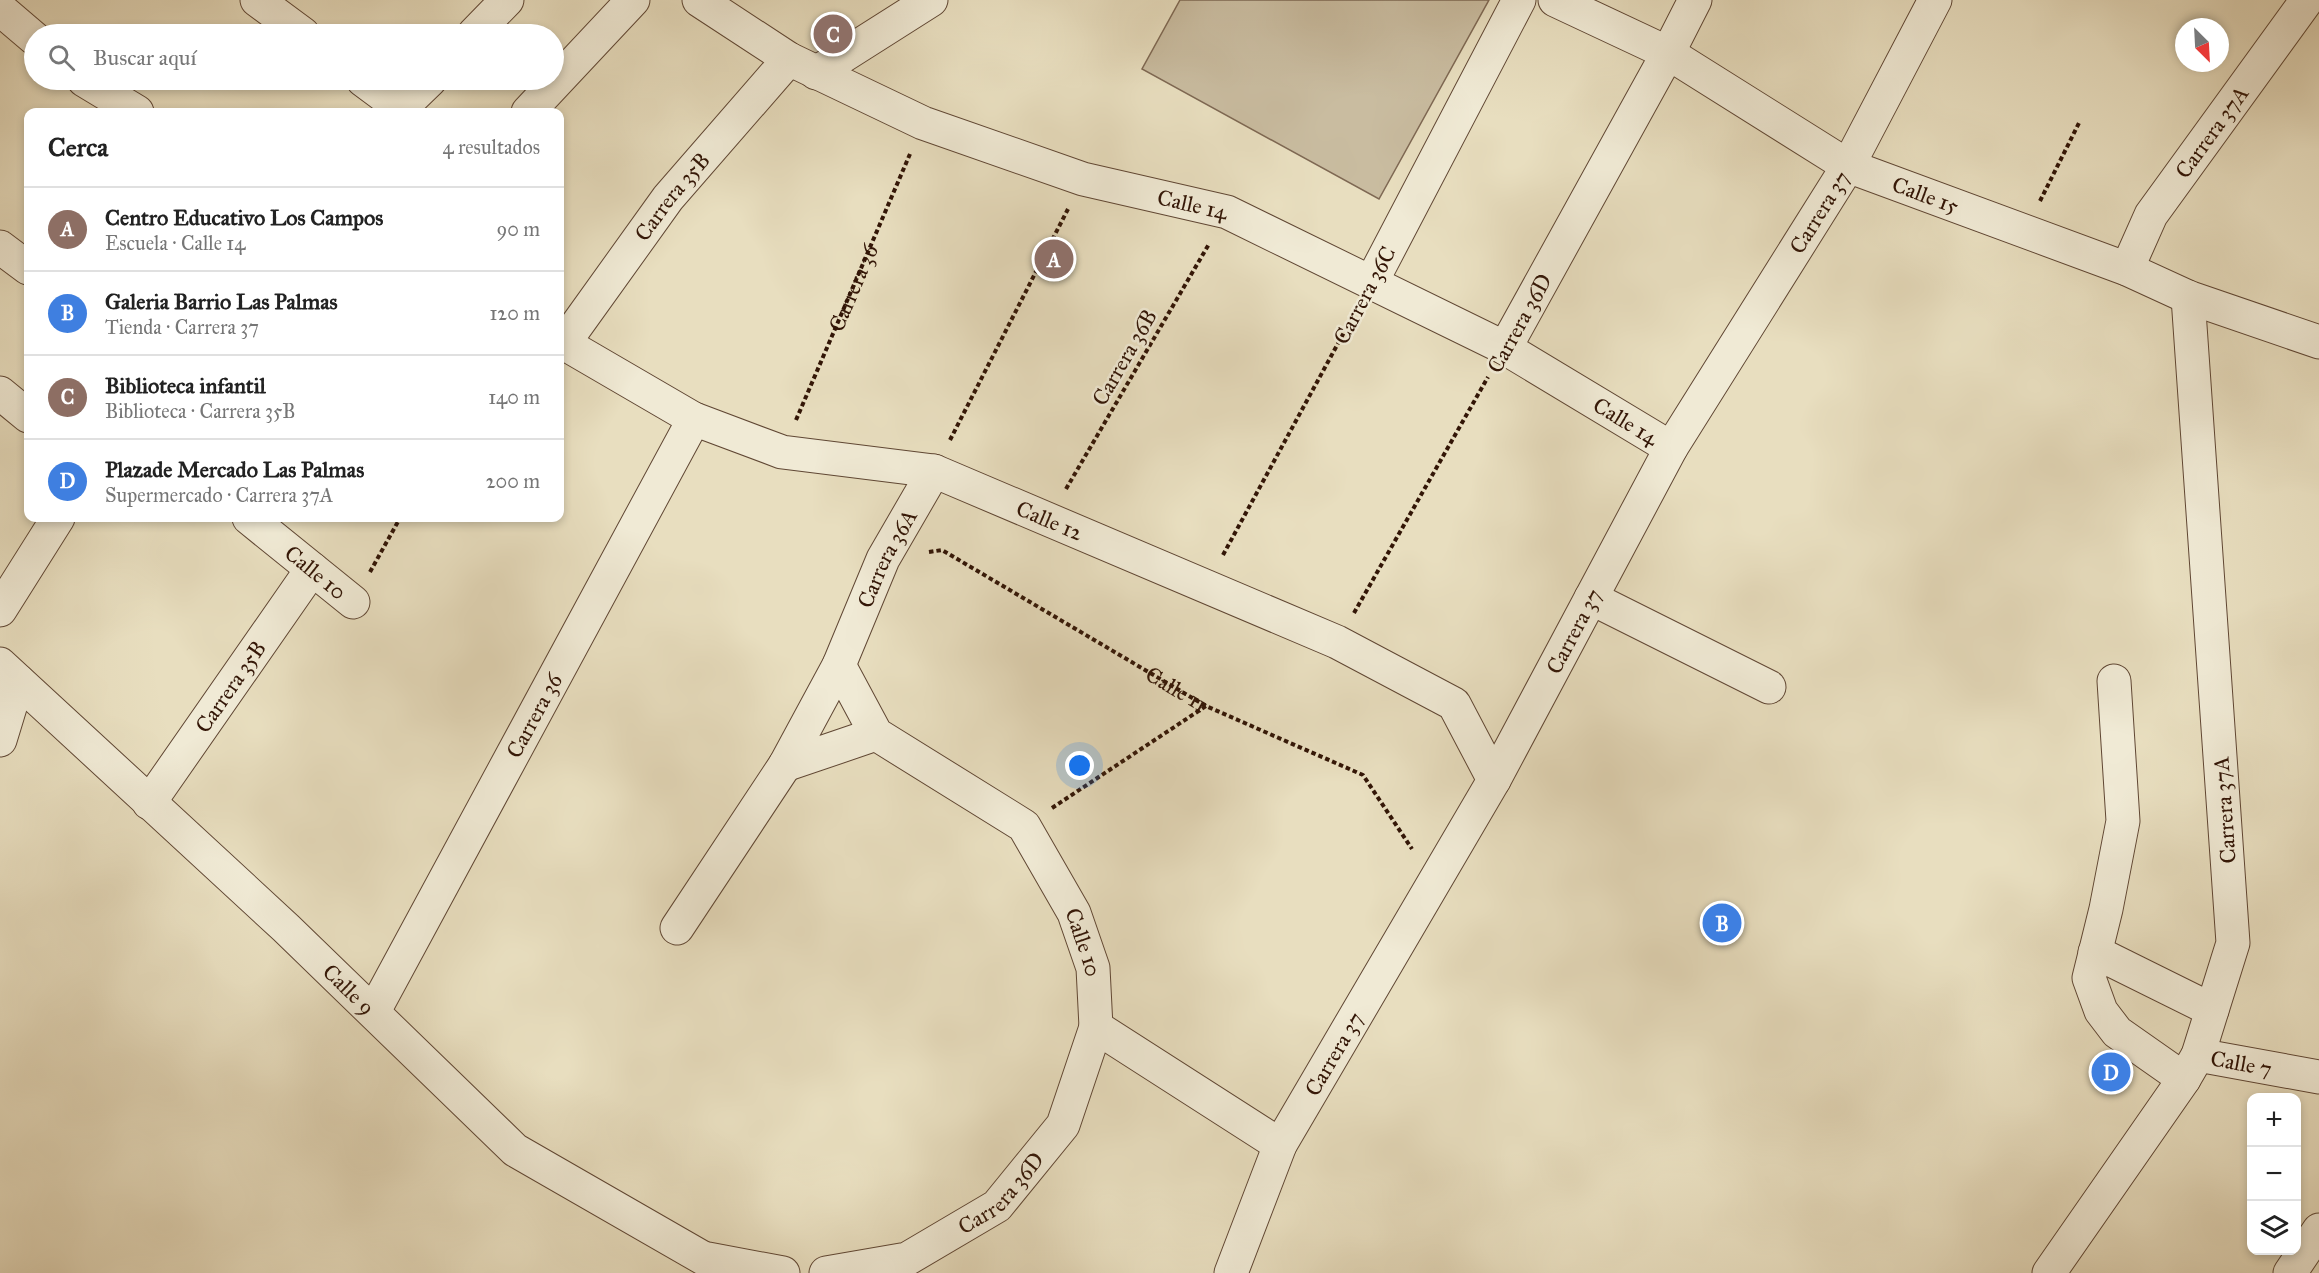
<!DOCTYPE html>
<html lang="es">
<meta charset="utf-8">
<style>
:root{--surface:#fff;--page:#f6f6f6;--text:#222;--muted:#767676;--line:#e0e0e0;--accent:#b45309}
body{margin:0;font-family:"IM FELL Great Primer",serif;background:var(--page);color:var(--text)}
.controls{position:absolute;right:18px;bottom:18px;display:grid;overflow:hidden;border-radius:12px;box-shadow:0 3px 9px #0003}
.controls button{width:54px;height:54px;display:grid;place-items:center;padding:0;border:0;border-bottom:2px solid var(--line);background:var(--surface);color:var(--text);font:30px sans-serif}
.compass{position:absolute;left:2175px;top:18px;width:54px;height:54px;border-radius:50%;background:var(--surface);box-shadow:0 3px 9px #0003;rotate:156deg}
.you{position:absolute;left:1080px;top:766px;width:21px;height:21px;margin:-15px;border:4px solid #fff;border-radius:50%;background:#1a73e8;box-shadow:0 0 0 9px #1a73e833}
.badge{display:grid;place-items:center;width:39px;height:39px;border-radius:50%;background:var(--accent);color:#fff;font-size:20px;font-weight:700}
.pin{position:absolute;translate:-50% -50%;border:3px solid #fff;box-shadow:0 2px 6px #0006}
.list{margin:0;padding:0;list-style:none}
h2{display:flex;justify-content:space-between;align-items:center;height:78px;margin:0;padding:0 24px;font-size:26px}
h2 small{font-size:20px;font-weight:400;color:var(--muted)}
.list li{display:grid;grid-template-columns:39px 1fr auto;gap:18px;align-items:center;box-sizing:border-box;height:84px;padding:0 24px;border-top:2px solid var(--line)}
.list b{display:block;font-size:22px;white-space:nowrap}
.list p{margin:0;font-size:20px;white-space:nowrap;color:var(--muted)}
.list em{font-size:20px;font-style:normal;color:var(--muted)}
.icon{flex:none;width:33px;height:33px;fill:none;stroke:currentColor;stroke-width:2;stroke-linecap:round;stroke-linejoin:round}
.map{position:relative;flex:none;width:2319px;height:1273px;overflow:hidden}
.search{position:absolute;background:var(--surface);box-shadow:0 3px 9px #0003;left:24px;top:24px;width:540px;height:66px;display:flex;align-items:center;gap:15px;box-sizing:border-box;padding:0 21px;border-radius:33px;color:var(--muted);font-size:22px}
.panel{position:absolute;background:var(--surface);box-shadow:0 3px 9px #0003;left:24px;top:108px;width:540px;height:414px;border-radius:12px}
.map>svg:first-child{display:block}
.pitch{fill:#c9bca0;stroke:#7e6853;stroke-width:1.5}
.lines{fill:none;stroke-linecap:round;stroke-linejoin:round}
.minor-casing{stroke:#604734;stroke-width:35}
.path{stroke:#321506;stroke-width:4;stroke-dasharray:4.5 3;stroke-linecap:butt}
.minor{stroke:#f0ead5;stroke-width:33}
.labels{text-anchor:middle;stroke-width:5;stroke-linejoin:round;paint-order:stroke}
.street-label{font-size:22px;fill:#321506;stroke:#f0ead5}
</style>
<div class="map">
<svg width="2319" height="1273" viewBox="0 0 2319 1273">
<rect width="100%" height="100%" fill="#e8debf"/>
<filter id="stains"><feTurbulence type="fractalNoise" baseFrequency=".00333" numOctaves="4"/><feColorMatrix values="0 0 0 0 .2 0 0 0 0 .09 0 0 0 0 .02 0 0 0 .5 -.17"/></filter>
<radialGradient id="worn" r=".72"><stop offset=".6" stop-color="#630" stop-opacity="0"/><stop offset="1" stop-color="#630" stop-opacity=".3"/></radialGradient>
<path class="pitch" d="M1180 0H1489L1379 199 1142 69Z"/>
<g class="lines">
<g class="minor-casing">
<g id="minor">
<path d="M257 0 303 34"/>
<path id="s3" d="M699 0 789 59 923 123 1083 179 1227 212 1505 348 1671 448"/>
<path id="s4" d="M1555 0 1668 53 1848 166 2127 269 2188 297 2319 342"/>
<path d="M0 9 34 38"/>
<path d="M474 34 507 0"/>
<path d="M816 73 931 0"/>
<path d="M84 80 137 112"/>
<path d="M363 80 402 109"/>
<path d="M397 112 430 80"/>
<path d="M528 112 633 0"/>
<path d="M0 247 28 268"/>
<path id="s5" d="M2127 269 2151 215 2307 0"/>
<path d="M1372 281 1519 0"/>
<path id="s6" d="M560 341 694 419 782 452 934 471 1337 642 1454 704 1494 780"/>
<path id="s7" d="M564 343 668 198 789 59"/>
<path d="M1505 348 1668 53 1695 0"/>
<path d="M0 393 28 416"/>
<path id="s8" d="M249 518 353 602"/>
<path d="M1591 598 1769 687"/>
<path d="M0 610 58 518"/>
<path id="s9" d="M0 664 286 928 515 1150 729 1273"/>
<path id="s10" d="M839 665 876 734 1024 826 1074 913 1093 968 1096 1027 1280 1145"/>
<path d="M2114 681 2123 821 2106 909 2089 978 2101 1011 2117 1032 2184 1079"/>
<path d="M0 740 18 681"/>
<path d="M785 765 876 734"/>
<path id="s11" d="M149 803 312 569"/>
<path id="s12" d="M677 928 785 765 839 665 883 559 934 471"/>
<path d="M2095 952 2212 1010"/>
<path id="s13" d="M374 1011 694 419"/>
<path id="s14" d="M2198 1055 2319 1077"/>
<path d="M708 1259 783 1273"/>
<path id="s15" d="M826 1273 907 1259 997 1206 1063 1125 1096 1027"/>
<path id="s16" d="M1231 1273 1280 1145 1494 780 1671 448 1848 166 1935 0"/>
<path d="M2049 1273 2184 1079 2198 1055 2233 943 2188 297"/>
<path d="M2290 1273 2319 1230"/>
</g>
</g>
<g class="path">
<path d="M2040 201 2080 121"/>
<path id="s1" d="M796 420 910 154"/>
<path d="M950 440 1068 209"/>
<path d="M1066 489 1209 244"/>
<path id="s2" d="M929 552 942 550 1206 706 1363 775 1412 849"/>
<path d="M1223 555 1354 314"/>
<path d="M370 572 400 518"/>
<path d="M1354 613 1488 377"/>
<path d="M1052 808 1206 706"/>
</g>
<use href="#minor" class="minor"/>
</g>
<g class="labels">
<g class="street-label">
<text dy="8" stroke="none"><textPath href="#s5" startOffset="162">Carrera 37A</textPath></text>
<text dy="8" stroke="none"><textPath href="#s4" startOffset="420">Calle 15</textPath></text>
<text dy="8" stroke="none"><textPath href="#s7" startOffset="182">Carrera 35B</textPath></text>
<text dy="8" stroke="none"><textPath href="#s3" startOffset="538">Calle 14</textPath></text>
<text dy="8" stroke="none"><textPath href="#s16" startOffset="1215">Carrera 37</textPath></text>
<text dy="8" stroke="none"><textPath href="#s1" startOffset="144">Carrera 36</textPath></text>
<text transform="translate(1364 295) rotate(-62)" y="8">Carrera 36C</text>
<text transform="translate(1519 323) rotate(-61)" y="8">Carrera 36D</text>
<text transform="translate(1124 357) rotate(-60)" y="8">Carrera 36B</text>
<text dy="8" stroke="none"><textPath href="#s3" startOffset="1024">Calle 14</textPath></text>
<text dy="8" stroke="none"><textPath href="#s6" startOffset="528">Calle 12</textPath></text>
<text dy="8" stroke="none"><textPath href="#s12" startOffset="426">Carrera 36A</textPath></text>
<text dy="8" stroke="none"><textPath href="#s8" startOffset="86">Calle 10</textPath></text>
<text dy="8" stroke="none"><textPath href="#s16" startOffset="729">Carrera 37</textPath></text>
<text dy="8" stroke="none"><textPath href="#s11" startOffset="142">Carrera 35B</textPath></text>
<text dy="8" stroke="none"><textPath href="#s2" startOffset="286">Calle 11</textPath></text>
<text dy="8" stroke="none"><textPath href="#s13" startOffset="336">Carrera 36</textPath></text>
<text transform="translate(2224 810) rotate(-94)" y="8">Carrera 37A</text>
<text dy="8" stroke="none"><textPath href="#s10" startOffset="384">Calle 10</textPath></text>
<text dy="8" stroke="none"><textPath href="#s9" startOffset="477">Calle 9</textPath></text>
<text dy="8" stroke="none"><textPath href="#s16" startOffset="243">Carrera 37</textPath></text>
<text dy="8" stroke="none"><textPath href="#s14" startOffset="44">Calle 7</textPath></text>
<text dy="8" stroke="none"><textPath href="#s15" startOffset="198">Carrera 36D</textPath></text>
</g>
</g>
<rect width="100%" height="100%" filter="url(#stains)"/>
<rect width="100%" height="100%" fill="url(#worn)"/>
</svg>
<div class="controls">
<button>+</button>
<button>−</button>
<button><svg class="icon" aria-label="layers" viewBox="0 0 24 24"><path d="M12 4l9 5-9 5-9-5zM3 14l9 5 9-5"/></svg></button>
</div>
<svg class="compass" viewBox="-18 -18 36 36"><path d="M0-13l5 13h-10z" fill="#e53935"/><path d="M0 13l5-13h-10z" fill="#767676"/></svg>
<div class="you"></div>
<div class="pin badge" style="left:1054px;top:259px;background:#8d6e63">A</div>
<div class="pin badge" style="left:1722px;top:923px;background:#3f7fe0">B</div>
<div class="pin badge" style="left:833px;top:34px;background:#8d6e63">C</div>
<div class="pin badge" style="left:2111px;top:1072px;background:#3f7fe0">D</div>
<div class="search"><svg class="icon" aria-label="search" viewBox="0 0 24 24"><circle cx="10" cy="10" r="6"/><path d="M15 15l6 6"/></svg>Buscar aquí</div>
<section class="panel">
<h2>Cerca<small>4 resultados</small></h2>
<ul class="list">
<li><span class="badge" style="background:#8d6e63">A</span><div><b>Centro Educativo Los Campos</b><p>Escuela · Calle 14</p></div><em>90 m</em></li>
<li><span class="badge" style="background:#3f7fe0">B</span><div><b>Galeria Barrio Las Palmas</b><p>Tienda · Carrera 37</p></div><em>120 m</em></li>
<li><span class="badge" style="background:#8d6e63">C</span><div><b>Biblioteca infantil</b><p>Biblioteca · Carrera 35B</p></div><em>140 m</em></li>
<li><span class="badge" style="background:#3f7fe0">D</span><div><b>Plazade Mercado Las Palmas</b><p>Supermercado · Carrera 37A</p></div><em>200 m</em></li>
</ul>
</section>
</div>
